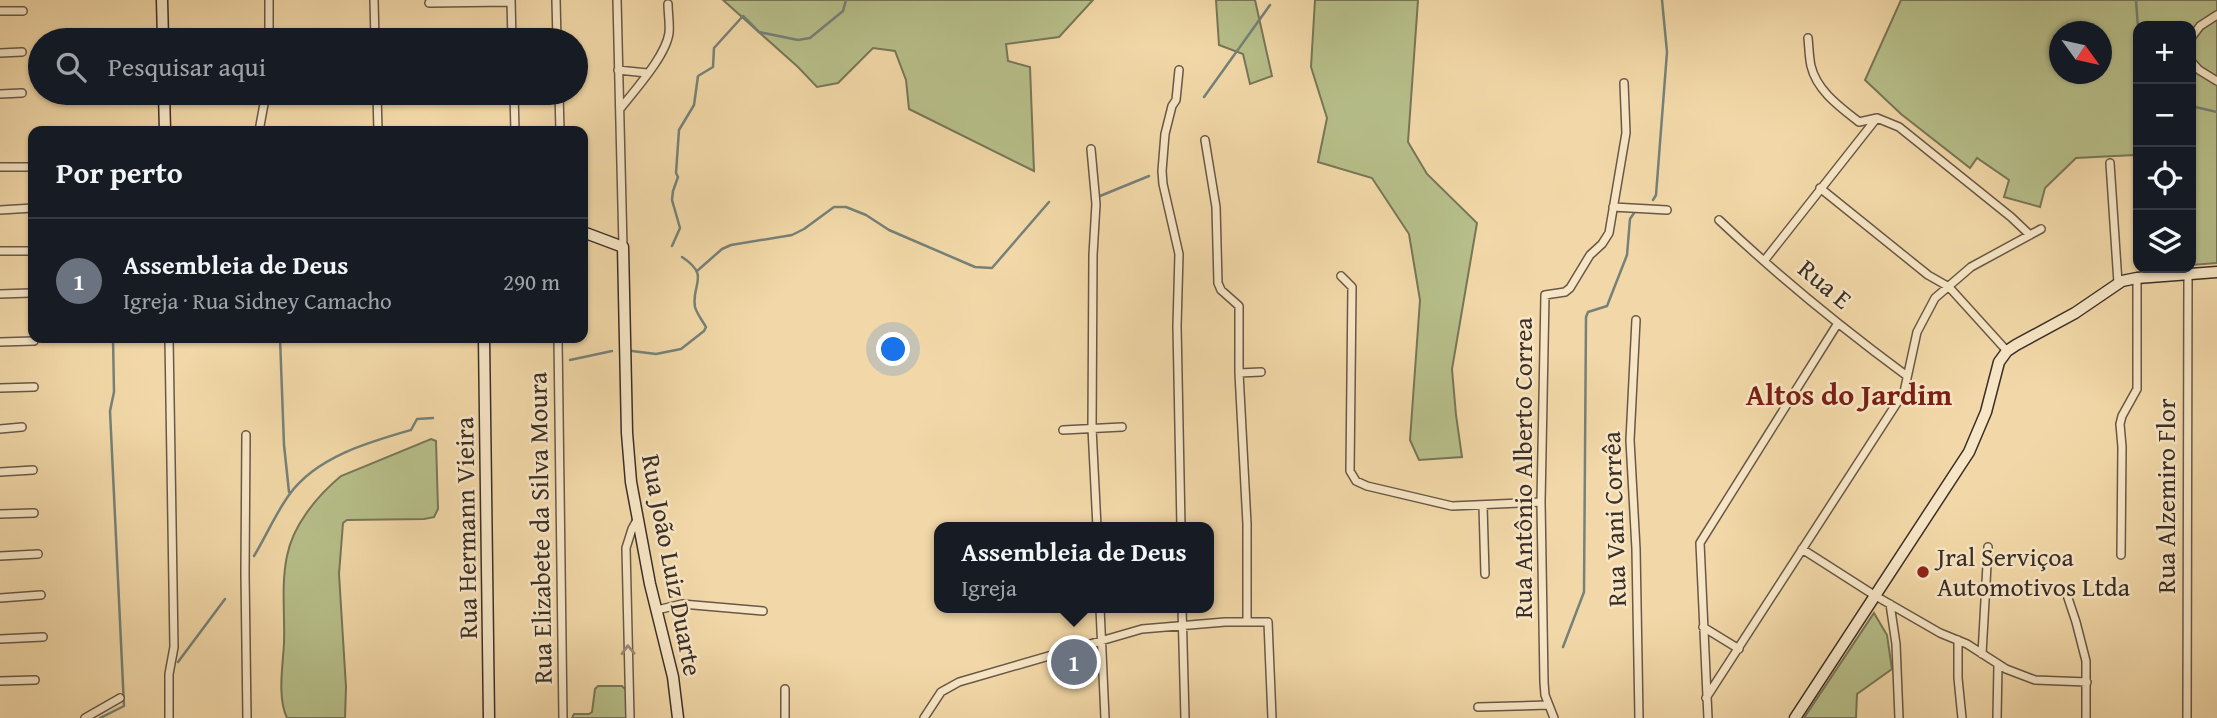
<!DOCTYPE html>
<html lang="pt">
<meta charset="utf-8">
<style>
:root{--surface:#171b24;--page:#20242c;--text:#f1f3f6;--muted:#9ea1a6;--line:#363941;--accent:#2563eb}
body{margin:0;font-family:"Gentium Book Plus",serif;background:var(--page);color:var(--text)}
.controls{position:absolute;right:21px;top:21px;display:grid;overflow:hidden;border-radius:14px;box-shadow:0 2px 5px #0004}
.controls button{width:63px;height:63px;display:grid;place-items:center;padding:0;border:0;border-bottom:2px solid var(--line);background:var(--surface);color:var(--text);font:35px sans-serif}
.compass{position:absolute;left:2049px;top:21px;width:63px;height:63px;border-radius:50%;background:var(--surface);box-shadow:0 2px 5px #0004;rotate:123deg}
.you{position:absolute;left:894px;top:350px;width:24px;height:24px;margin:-18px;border:5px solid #fff;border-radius:50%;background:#1a73e8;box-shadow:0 0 0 10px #1a73e833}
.badge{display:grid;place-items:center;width:46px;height:46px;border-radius:50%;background:var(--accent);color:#fff;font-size:23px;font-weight:700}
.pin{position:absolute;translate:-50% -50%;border:4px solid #fff;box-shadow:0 2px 7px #0006}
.popup{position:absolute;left:934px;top:522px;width:280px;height:91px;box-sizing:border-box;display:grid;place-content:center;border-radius:14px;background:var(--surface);filter:drop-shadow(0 2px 5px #0005);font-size:23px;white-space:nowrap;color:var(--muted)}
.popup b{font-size:26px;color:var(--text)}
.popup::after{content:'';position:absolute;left:50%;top:100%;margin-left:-14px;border:14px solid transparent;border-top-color:var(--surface)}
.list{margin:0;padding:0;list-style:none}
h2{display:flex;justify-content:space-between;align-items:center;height:91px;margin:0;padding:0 28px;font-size:30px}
h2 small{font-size:23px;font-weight:400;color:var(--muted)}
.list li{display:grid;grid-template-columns:46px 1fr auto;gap:21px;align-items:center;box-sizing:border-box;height:126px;padding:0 28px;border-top:2px solid var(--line)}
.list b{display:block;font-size:26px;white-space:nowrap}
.list p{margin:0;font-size:23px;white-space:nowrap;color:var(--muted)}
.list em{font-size:23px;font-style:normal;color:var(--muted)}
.icon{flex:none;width:38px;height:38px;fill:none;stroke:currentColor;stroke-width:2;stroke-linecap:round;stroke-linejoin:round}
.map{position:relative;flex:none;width:2217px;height:718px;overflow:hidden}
.search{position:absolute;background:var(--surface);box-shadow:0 2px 5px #0004;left:28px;top:28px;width:560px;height:77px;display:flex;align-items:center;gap:18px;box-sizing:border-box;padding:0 24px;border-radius:38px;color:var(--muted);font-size:26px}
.panel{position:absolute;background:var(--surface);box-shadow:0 2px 5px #0004;left:28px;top:126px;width:560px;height:217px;border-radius:14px}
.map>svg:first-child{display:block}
.green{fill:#b7bf8a;stroke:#787658;stroke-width:2;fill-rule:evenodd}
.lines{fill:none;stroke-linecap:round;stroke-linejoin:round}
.stream{stroke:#758179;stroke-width:2.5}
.street-casing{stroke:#685847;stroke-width:10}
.secondary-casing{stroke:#3a2e27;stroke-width:13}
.street{stroke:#f7e6c6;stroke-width:7}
.secondary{stroke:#f7e6c6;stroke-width:10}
.oneway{stroke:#988a76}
.poi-dot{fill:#8f2418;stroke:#f7e6c6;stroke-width:2.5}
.labels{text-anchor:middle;stroke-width:5;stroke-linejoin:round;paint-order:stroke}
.street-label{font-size:26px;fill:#3a2e27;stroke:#f7e6c6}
.poi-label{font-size:26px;fill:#3a2e27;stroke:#f7e6c6;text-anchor:start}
.quarter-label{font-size:30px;font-weight:bold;fill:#7a1f14;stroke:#f7e6c6}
</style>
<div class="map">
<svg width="2217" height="718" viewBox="0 0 2217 718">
<rect width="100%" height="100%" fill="#f2d8a8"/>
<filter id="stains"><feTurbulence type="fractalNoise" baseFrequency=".00286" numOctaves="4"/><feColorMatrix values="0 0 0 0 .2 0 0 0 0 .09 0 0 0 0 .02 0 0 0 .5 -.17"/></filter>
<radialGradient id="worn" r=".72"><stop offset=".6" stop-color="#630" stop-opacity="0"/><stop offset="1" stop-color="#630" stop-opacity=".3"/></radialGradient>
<path class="green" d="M723 0H1093L1059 37 1006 44 1008 61 1030 67 1034 171 909 109 906 80 895 51 873 48 838 83 817 87 798 67Z
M1216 0H1255L1272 76 1250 84 1243 54 1219 45Z
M1315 0H1418L1408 142 1427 174 1477 223 1452 369 1456 415 1462 457 1419 460 1410 440 1420 300 1409 234 1372 178 1318 162 1327 118 1311 67Z
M1901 0H2217V263L2191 265V26H2138V160L2135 155 2076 158 2045 188 2040 207 2004 197 2009 180 1977 158 1970 168 1901 114 1865 80ZM2060 32H2102V74H2060Z
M431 439 436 441 438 509 434 517 424 519 347 520 343 523 339 574 346 687 345 718H287C277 697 283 665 284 643 285 614 281 584 287 556 293 525 317 496 341 476Z
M1874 613 1887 635 1892 669 1857 694 1856 718H1804Z
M598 686H622L626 690 627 718H572L574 714H589L592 712 595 689Z"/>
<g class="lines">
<path class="stream" d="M2136 0 2138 28
M1204 97 1270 5
M2191 106 2217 112
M1100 196 1149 176
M1653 200 1656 195 1667 52 1662 0
M672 246 680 228 672 200 673 191 678 177 676 173 679 130 694 105 698 76 713 67 714 48 743 16 759 32 798 40 810 38 843 11 846 0
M697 271 722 249 731 245 792 235 804 229 834 207H846L866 215 889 230 975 267 992 268 1049 202
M280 338 284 445 289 492
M632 351 656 354 681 349 704 331 706 327C702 320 697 314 695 307 691 284 711 276 682 257
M570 360 612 351
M254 556C266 536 276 513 289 495 316 457 369 442 411 430L417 419 433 418
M1563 647 1584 592 1586 317 1588 312 1607 306 1627 255 1630 219 1634 213
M178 662 225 599
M100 718 124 706 110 411 114 392 113 338"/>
<g class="street-casing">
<path id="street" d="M374 0 375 40
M511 0 512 40
M556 0 557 40
M617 0 623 247
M429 3 511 2
M0 11H23
M1808 38C1809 47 1809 57 1811 66 1817 91 1840 107 1859 122L1877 118 1899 127 2011 217 2030 235
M2191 38 2200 26 2217 15
M115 40 269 36
M269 40V0
M0 53 22 52
M2191 61 2199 70 2217 81
M618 70 647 73
M1179 70 1176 100 1172 106 1165 134 1162 171 1163 184 1179 254 1177 326 1181 527
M377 93 378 131
M514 93 515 131
M559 93 560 131
M0 94 22 93
M620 109C634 91 666 56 669 33 670 24 668 13 668 4
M259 131 266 93
M1205 140 1216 207 1218 283 1221 290 1239 306V373L1247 524V621
M1091 149 1096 204 1093 255 1092 428 1097 527
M2110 163 2118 283
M0 167H27
M1820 188 1928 275 1949 287 2007 351
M1613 207 1667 210
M0 210 33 208
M1719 220C1778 276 1842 328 1907 376
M0 251H32
M1764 261 1876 119
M1341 276 1352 287 1350 471 1356 481 1367 486 1452 506 1541 502
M0 294 30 293
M1636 320 1630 440 1636 549 1639 718
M169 338 174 647 169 674V718
M558 338 563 718
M0 342 34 341
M1239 373 1261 372
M0 388 34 387
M0 429 22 427
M1063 430 1122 427
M246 435 245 574 247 718
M0 472 33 470
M1483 506 1485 574
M0 514 34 513
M1802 549 1874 595 1940 633 1967 644 2006 669 2035 680 2087 682
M2121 555 2122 447 2120 424 2122 416 2137 389V278
M0 556 38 554
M2066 592 2076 622 2086 661V718
M0 598 41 595
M1890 604 1896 644 1899 718
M1100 608 1105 718
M1182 608 1185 718
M657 610 682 604 763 611
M1703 627 1739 649
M0 639 43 637
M1958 640V678L1962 718
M1982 654 1988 547
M0 681 35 680
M785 689V718
M1706 698 1904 392 1917 332 1935 298 1971 267 2041 229
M1478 707 1548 705
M85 718 120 698
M630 718 626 548 632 529 637 520
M924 718 941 692 959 682 1142 629 1225 622H1268L1272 718
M1554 718 1545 695 1544 682 1541 502 1545 295 1565 292 1570 288 1590 255 1602 244 1609 233 1626 133 1624 83
M1708 718 1700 543 1838 323
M1997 718 1998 665
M2187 718 2188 275"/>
</g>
<g class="secondary-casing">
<path id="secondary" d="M162 0 163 40
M164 93 165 131
M583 232 623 247 627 433 631 482 650 584 673 677 678 718
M484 338 489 718
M1795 718 1969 452 1986 412 1999 362 2007 351 2016 345 2075 313 2122 281 2137 278 2217 272"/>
</g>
<use href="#street" class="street"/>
<use href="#secondary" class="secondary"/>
</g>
<defs><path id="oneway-chevron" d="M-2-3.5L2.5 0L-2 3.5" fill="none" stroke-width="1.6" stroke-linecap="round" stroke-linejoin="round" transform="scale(1.75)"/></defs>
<use class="oneway" href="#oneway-chevron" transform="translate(628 650) rotate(-92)"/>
<circle class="poi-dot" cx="1923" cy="572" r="7"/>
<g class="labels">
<g class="street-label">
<text transform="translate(1825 284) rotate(40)" y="9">Rua E</text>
<text transform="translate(1523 468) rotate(-90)" y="9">Rua Antônio Alberto Correa</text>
<text transform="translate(2166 496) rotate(-90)" y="9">Rua Alzemiro Flor</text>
<text transform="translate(1614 519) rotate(-92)" y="9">Rua Vani Corrêa</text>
<text transform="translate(466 528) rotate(-91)" y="9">Rua Hermann Vieira</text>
<text transform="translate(540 528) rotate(-91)" y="9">Rua Elizabete da Silva Moura</text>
<text transform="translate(672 565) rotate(79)" y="9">Rua João Luiz Duarte</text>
</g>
<g class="poi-label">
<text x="1937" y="566">Jral Serviçoa<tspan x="1937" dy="30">Automotivos Ltda</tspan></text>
</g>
<g class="quarter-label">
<text x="1849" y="405">Altos do Jardim</text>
</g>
</g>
<rect width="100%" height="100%" filter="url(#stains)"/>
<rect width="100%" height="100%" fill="url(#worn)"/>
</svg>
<div class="controls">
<button>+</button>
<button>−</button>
<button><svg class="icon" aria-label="locate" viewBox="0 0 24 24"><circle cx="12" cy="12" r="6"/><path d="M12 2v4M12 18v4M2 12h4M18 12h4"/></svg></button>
<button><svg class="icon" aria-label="layers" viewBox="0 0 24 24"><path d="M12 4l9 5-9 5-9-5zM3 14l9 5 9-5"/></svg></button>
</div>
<svg class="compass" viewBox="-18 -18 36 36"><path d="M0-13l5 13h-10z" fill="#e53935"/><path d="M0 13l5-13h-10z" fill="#9ea1a6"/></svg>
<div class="you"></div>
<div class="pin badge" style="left:1074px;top:662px;background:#6b7280">1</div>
<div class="popup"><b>Assembleia de Deus</b>Igreja</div>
<div class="search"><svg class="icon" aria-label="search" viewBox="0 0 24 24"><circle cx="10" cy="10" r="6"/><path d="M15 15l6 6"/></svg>Pesquisar aqui</div>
<section class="panel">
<h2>Por perto<small></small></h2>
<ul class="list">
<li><span class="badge" style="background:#6b7280">1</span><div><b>Assembleia de Deus</b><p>Igreja · Rua Sidney Camacho</p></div><em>290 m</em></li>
</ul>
</section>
</div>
